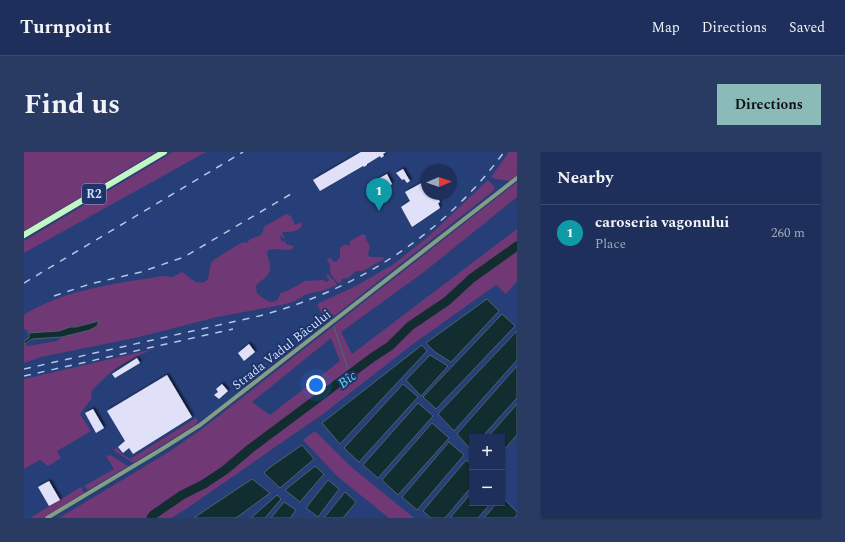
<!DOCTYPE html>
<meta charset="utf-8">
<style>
:root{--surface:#1d2f5a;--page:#2a3b63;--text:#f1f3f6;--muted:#a0a9bb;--line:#3b4a70;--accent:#8bbbb9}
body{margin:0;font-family:Spectral,serif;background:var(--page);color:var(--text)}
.controls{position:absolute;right:12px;bottom:12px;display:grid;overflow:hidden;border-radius:0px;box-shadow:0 1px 3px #0004}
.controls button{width:36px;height:36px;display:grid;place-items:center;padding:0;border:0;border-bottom:1px solid var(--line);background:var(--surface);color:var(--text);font:20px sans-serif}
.compass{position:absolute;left:397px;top:12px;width:36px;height:36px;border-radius:50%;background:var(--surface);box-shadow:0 1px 3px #0004;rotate:88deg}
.you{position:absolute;left:292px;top:233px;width:14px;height:14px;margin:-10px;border:3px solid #fff;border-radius:50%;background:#1a73e8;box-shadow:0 0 0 6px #1a73e833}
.badge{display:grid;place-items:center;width:26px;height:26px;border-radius:50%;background:var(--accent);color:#fff;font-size:13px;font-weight:700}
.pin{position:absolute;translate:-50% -33px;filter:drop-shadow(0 1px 2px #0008)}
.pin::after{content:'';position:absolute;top:21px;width:14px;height:12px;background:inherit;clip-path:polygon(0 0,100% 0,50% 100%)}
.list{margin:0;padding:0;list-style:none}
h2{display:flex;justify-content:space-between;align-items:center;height:52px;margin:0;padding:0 16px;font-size:17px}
h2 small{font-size:13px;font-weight:400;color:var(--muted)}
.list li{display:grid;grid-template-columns:26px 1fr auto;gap:12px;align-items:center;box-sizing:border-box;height:56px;padding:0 16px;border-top:1px solid var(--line)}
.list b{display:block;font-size:15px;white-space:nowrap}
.list p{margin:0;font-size:13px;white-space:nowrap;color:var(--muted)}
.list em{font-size:13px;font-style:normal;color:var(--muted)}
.map{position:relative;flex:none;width:493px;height:366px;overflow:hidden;border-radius:0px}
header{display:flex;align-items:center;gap:24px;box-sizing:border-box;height:56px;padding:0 20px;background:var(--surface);border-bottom:1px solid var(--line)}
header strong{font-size:19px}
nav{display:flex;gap:22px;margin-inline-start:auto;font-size:14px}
.intro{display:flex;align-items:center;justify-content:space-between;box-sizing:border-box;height:96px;padding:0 24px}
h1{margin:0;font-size:28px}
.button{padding:10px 18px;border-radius:0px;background:var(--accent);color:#111;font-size:14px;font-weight:700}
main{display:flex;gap:24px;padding:0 24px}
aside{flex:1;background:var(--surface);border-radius:0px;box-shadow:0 1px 3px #0004}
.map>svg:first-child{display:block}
.green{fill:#703874;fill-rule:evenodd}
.water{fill:#122d30;stroke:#4b626d}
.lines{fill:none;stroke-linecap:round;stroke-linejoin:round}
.stream{stroke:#4b626d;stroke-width:1.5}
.river{stroke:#122d30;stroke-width:9}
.building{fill:#e0e0f9;filter:url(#shadow)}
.street{stroke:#859d84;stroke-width:4}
.primary{stroke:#c4f6c4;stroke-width:6}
.rail{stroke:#b6c5e5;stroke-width:1.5;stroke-dasharray:7 7;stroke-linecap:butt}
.labels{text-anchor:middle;stroke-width:4;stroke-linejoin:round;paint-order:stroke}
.shield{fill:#1e346b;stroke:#9baccf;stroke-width:1}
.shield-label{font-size:12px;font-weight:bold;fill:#d1dffa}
.street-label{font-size:13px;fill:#d1dffa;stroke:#1e346b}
.water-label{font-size:14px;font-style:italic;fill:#59dfed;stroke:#1e346b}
</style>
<header>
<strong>Turnpoint</strong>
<nav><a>Map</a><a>Directions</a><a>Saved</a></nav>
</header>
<div class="intro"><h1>Find us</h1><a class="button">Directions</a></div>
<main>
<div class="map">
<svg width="493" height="366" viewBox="0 0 493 366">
<defs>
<filter id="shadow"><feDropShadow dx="2" dy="-2" stdDeviation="1" flood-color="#0009"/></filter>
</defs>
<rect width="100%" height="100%" fill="#273f78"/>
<path class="green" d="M0 0H132L0 79Z
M149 0H182L0 101V89Z
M485 0H493V23L486 29 471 27 467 25Z
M464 28 469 33 471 37 468 40 300 172V165L293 152 332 134 370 112 405 84Z
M493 30V45L400 120 317 180 328 202 493 77V129L482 142 472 133 389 192 299 262 162 357 147 366H35L143 301 178 277ZM307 186 316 209 246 263 228 250Z
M262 62 267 64 271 73 277 70 278 74C274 80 266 80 259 80L258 82 261 85 259 86 255 82 258 90 261 89 262 92 269 94V97C261 100 252 95 244 98 242 103 244 104 245 108 249 121 242 126 233 132L232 135 233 141C238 145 248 155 254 147 255 145 255 143 257 141L263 139 281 129 299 128 302 130H304L305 127 302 125 304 122 312 131 313 133 298 139 283 142 269 150 257 153 193 165 115 185 17 205 0 211V191L4 194 33 189 40 184 66 178 73 174 75 170 46 175 35 179 5 181 0 176V163C41 137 91 132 138 124L149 125 158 120C166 125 175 137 184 127L187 111 191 107 215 92 220 90 223 91C228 83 232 87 238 82L240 75Z
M339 82 342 84V88L346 94 344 102 346 105H359L360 107 339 119H332L324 126 317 127V130L315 131C300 120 311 117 303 108V107L306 106 310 110 313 109 316 105V95L322 92 326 94V89Z
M130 197C102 208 87 217 67 240L68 246 56 262 67 279 33 299 37 306 24 314 16 308 0 317V227Z
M172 266 174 269 171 273 109 311 89 298 93 296 98 302 106 307Z
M291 279 325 313 390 366H365L314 325 279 288Z
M86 303 104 314 64 338 60 334 90 317 82 304Z
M57 335 60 341 19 366H6Z"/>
<path class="water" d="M463 147 475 159 427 210 411 200 402 191Z
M478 162 491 174 412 257 399 245Z
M75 169 73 174 66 178 38 185 8 187 0 192V189L5 186V181L35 179 46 175H52Z
M493 179V208L430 279 414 262Z
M398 193 403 199 316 292 298 271Z
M406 203 424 214 397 244 382 228Z
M493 214V246L458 285H448V296L447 298 433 282Z
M379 232 394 245 335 310 320 296Z
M394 251 409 264 354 326 339 313Z
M493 252V283L478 300V285H464Z
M408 271 425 286 374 343 358 328Z
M425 290 440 303 393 358 378 345Z
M278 293 290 307 256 336 240 321 245 316Z
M442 308 448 313V334L421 366H407L399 359Z
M291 314 300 322 276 350 261 338Z
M228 327 246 341 212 366H172L171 365Z
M304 328 315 337 294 365 282 356Z
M321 340 332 350 319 366H300Z
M448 340V351H467L454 366H426Z
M253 343 257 347 241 366H227Z
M478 345 493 360V363L490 366H460L473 351H478Z
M260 350 272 358 266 366H247Z"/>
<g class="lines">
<path class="stream" d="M304 159 307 168
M310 175 326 223"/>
<path class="river" d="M127 366 129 363 158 343 180 332 201 318 227 296 349 205 366 194 386 174 423 149 448 126 493 94"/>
</g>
<path class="building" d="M337 0H362L359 2 360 4 357 6 356 4 343 12V13L340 15 339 14 296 39 289 28Z
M379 17 386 29 383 31 380 27 378 28 372 21Z
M363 22 368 32 364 35 366 38 362 40 359 34 348 41 343 33Z
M403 28V42H412L416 50 414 51 416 56 397 69 388 75 377 55 386 49 381 40Z
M225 192 231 200 220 209 214 201Z
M113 206 116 211 91 226 88 222Z
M224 221 228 228 220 233H216L214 230 216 229V228Z
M143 223 168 265 109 302 105 296 99 301 94 295 101 289 83 259Z
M198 232 204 239 195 247 190 243 194 240 192 237Z
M69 257 80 276 72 281 61 261Z
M25 329 36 348 25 354 14 335Z"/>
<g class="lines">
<path class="street" d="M23 366 138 297 176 273 493 26"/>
<path class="primary" d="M0 83 140 0"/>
<path class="rail" d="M0 131 219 0
M30 144 66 132 117 120 160 105 272 39
M0 217 235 164C333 138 420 82 480 0
M0 224 209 177"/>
</g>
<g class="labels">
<rect class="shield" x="58" y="32" width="24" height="20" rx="3"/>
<g class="shield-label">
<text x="70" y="46">R2</text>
</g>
<g class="street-label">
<text transform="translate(257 197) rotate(-38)" y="5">Strada Vadul Bâcului</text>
</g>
<g class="water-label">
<text transform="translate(323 227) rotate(-37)" y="5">Bîc</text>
</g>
</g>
</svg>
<div class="controls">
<button>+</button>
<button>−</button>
</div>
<svg class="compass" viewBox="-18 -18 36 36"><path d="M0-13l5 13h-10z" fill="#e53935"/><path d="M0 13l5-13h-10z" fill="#a0a9bb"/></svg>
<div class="you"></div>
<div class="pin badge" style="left:355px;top:59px;background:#0f9aa8">1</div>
</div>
<aside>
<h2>Nearby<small></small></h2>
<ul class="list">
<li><span class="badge" style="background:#0f9aa8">1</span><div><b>caroseria vagonului</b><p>Place</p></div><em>260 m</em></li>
</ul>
</aside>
</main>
